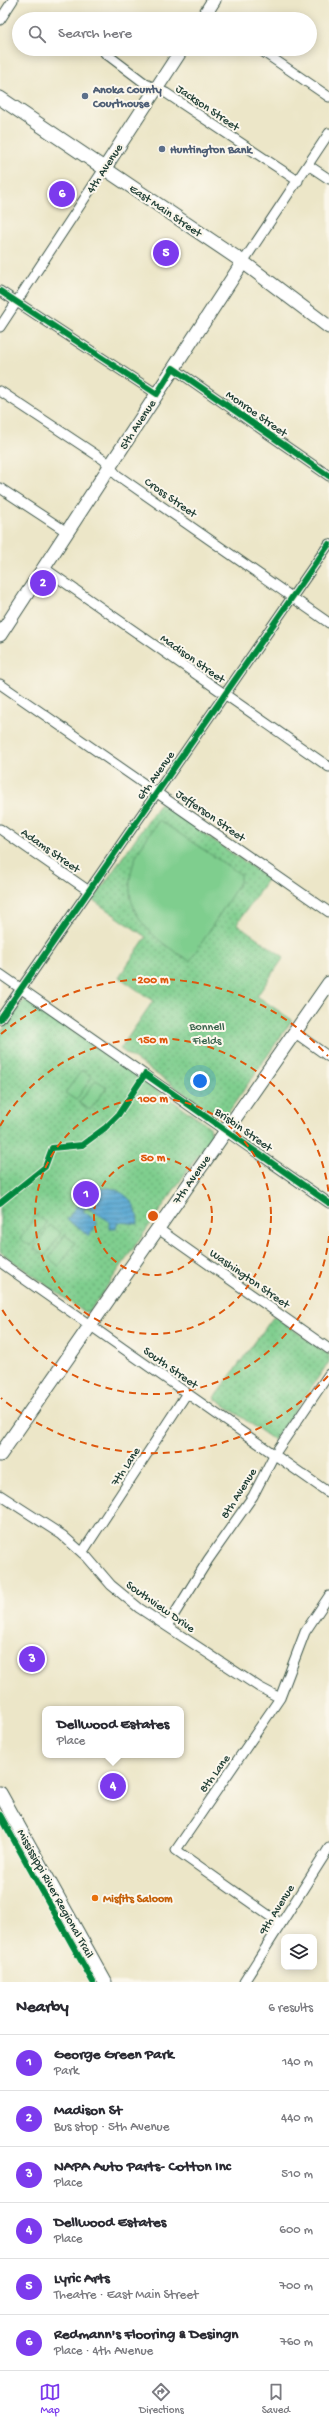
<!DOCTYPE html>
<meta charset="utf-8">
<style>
:root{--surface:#fff;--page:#f2f2f3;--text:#2b2b33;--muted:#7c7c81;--line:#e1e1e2;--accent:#7c3aed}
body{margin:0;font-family:"Gochi Hand",sans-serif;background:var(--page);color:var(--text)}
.controls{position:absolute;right:12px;bottom:12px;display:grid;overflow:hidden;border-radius:8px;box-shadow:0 2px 10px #0003}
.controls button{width:36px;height:36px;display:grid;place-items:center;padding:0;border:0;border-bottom:1px solid var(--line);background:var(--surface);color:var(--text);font:20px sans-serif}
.you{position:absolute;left:200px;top:1081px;width:14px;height:14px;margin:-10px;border:3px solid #fff;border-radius:50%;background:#1a73e8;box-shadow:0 0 0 6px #1a73e833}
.badge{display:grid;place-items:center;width:26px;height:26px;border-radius:50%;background:var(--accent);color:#fff;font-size:13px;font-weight:700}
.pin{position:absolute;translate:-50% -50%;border:2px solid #fff;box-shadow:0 1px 4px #0006}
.popup{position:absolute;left:42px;top:1706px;width:142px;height:52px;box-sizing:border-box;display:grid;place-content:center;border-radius:8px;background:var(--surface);filter:drop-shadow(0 1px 3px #0005);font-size:13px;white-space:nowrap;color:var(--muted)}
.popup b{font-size:15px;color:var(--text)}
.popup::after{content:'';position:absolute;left:50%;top:100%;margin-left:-8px;border:8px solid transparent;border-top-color:var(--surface)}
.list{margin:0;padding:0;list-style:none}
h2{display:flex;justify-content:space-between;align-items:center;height:52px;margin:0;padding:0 16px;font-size:17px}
h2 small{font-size:13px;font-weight:400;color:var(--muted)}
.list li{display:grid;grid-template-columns:26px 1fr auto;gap:12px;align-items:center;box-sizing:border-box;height:56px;padding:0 16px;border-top:1px solid var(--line)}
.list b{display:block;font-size:15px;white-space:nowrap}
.list p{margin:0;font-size:13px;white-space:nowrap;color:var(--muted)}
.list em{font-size:13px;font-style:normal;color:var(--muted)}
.icon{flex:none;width:22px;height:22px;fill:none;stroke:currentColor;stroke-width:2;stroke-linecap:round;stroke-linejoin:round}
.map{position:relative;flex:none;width:329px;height:1982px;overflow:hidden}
.search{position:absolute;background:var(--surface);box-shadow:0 2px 10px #0003;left:12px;right:12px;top:12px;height:44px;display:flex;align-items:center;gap:10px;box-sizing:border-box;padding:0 14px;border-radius:22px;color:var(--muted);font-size:15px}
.sheet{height:388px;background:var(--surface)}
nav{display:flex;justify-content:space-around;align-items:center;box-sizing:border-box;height:56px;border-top:1px solid var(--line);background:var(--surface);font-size:11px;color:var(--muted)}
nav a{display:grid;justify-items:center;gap:2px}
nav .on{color:var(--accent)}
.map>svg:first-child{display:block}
.grass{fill:url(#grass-dots);stroke:#4f8661}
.garden{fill:#7fce8e;stroke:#4f8661}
.water{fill:url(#water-rules);stroke:#3b7282}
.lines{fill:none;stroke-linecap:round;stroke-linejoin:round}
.street-casing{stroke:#3e564a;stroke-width:11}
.secondary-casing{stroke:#3e564a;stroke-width:15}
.street{stroke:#fff;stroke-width:9}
.secondary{stroke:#fff;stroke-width:13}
.cycleway-casing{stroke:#fbf7ec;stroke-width:8}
.cycleway{stroke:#00873e;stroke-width:6}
.ring{fill:none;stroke:#de580e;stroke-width:2;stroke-dasharray:7 5}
.service-dot{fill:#5c6f8a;stroke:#fbf7ec;stroke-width:1.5}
.food-dot{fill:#e8710a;stroke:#fbf7ec;stroke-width:1.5}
.labels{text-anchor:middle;stroke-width:4;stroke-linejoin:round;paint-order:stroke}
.service-label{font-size:12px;font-weight:bold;fill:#4e5e75;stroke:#fbf7ec;text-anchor:start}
.street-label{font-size:12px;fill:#1f3d34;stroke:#fbf7ec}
.park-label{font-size:12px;fill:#37614a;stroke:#fbf7ec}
.food-label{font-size:12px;font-weight:bold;fill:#c56008;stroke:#fbf7ec;text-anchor:start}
.centre{fill:#de580e;stroke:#fbf7ec;stroke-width:2}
.ring-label{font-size:12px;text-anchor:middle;font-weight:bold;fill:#de580e;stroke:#fbf7ec;stroke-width:4;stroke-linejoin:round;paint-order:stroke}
</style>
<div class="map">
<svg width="329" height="1982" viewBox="0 0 329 1982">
<defs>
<pattern id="grass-dots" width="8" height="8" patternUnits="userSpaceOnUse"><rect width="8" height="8" fill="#7fce8e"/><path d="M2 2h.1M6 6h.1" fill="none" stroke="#67a875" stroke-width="1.8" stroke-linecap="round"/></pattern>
<pattern id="water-rules" width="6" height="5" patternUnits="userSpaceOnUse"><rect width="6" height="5" fill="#57a6d1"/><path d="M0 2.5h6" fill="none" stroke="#4788aa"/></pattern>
</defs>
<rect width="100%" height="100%" fill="#fbf7ec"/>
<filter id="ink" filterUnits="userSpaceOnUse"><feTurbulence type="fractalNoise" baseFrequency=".025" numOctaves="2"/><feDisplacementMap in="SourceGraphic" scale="8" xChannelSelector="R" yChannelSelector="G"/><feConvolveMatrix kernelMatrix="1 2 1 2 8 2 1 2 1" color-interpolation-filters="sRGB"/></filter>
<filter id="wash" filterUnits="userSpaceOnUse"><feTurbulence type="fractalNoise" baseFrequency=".012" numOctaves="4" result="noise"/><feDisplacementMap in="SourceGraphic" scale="16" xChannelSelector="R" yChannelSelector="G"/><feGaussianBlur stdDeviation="0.9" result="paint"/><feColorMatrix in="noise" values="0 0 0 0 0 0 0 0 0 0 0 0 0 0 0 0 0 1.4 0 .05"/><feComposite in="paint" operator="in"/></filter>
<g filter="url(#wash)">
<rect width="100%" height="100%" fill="#ece6c8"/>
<path class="grass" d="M160 803 268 878 237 924 284 957 257 996 292 1020 223 1120 120 1049 153 1001 119 977 146 937 93 900Z
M27 999 210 1127 212 1135 90 1311 84 1312 0 1252V1034L23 1001Z
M274 1316 329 1355V1362L274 1440 214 1398Z"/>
<path class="garden" d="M159 820 240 874V882L190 961C153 939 119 913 133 865 136 851 152 832 159 820Z
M82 1070 92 1077 76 1100 65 1093Z
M96 1080 107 1087 90 1110 79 1103Z
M36 1215 47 1223 31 1246 20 1239Z
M50 1225 61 1233 45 1256 34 1248Z
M65 1235 75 1243 59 1266 49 1258Z"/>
<path class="water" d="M110 1188C128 1193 138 1205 138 1224L118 1222 116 1229H109V1221L86 1207 83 1211 98 1222 89 1236 67 1220C78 1203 87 1188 110 1188Z"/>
</g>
<g filter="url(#ink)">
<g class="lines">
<g class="street-casing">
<path id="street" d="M206 12 216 19
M0 20 13 0
M259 49 329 97
M105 53 146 84 166 93 298 181
M308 165 329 179
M243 262 329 133
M0 291 157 394
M0 327 104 169
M173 368 329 476
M0 391 104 460 117 475 329 623
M0 488 67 532
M44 568 329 767
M0 684 329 912
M0 829 89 891
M0 974 329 1203
M0 1019 329 544
M294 1032 329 1057
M157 1228 329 1349
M0 1262 329 1493
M0 1495 62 1535 87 1557 111 1585 139 1608 259 1687 280 1698
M82 1553 187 1393
M167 1626 208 1560 253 1496 274 1455 329 1374
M281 1924 176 1850 280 1698 305 1632 329 1596
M244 1982 329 1848"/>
</g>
<g class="secondary-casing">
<path id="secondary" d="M202 19 214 0
M0 98 243 262 329 327
M104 169 182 49
M0 635 243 262
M0 1455 329 983
M0 1793 105 1982"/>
</g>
<use href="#street" class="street"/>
<use href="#secondary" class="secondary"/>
<g class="cycleway-casing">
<path id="cycleway" d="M0 291 157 394 173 368 329 476
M0 1019 329 544
M0 1203 45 1167 52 1148 82 1145 105 1128 118 1115 145 1074 329 1203
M0 1815 93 1982"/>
</g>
<use href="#cycleway" class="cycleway"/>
</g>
</g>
<g class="ring">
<circle cx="153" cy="1216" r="59"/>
<circle cx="153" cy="1216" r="118"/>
<path d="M329 1236A177 177 0 0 1 0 1306M0 1126A177 177 0 0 1 329 1196"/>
<path d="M328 1376A237 237 0 0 1 1 1398M1 1034A237 237 0 0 1 328 1056"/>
</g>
<g class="service-dot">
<circle cx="85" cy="96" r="4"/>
<circle cx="162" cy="149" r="4"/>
</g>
<circle class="food-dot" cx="95" cy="1898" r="4"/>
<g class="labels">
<g class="service-label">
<text x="93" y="93">Anoka County<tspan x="93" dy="14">Courthouse</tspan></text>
<text x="170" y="153">Huntington Bank</text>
</g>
<g class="street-label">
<text transform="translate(208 107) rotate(34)" y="4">Jackson Street</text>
<text transform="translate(104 168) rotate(-57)" y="4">4th Avenue</text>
<text transform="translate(166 210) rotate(34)" y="4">East Main Street</text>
<text transform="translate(257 413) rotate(35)" y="4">Monroe Street</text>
<text transform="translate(137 424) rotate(-57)" y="4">5th Avenue</text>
<text transform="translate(171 497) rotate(35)" y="4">Cross Street</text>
<text transform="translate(193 658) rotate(35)" y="4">Madison Street</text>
<text transform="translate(155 775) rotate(-55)" y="4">6th Avenue</text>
<text transform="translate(211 815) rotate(35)" y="4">Jefferson Street</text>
<text transform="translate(51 850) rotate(35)" y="4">Adams Street</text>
<text transform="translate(244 1129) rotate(35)" y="4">Brisbin Street</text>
<text transform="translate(191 1179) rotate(-55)" y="4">7th Avenue</text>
<text transform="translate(250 1278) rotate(35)" y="4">Washington Street</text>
<text transform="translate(171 1367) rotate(35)" y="4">South Street</text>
<text transform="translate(125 1466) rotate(-57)" y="4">7th Lane</text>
<text transform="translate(238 1493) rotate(-58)" y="4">8th Avenue</text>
<text transform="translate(161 1606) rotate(35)" y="4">Southview Drive</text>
<text transform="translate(214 1773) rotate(-54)" y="4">8th Lane</text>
<text transform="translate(56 1893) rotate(61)" y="4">Mississippi River Regional Trail</text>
<text transform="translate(276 1909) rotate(-58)" y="4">9th Avenue</text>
</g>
<g class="park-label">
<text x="207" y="1030">Bonnell<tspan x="207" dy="14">Fields</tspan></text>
</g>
<g class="food-label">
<text x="103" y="1902">Misfits Saloom</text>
</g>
</g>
<circle cx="153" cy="1216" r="6" class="centre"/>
<g class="ring-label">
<text x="153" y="983">200 m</text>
<text x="153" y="1043">150 m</text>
<text x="153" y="1102">100 m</text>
<text x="153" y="1161">50 m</text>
</g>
</svg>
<div class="controls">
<button><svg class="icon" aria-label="layers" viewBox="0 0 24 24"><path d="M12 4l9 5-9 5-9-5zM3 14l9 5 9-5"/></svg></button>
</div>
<div class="you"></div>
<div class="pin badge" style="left:86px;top:1194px">1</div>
<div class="pin badge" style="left:43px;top:583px">2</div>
<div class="pin badge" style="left:32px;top:1659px">3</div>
<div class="pin badge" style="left:113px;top:1786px">4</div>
<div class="popup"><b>Dellwood Estates</b>Place</div>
<div class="pin badge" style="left:166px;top:253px">5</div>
<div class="pin badge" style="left:62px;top:194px">6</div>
<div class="search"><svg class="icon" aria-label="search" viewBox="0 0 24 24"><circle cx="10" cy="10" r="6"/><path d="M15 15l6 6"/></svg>Search here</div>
</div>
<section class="sheet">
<h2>Nearby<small>6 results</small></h2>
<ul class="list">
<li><span class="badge">1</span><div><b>George Green Park</b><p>Park</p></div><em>140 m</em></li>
<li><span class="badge">2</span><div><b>Madison St</b><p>Bus stop · 5th Avenue</p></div><em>440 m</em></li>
<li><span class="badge">3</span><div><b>NAPA Auto Parts- Cotton Inc</b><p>Place</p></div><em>510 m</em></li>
<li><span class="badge">4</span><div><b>Dellwood Estates</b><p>Place</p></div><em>600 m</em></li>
<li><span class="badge">5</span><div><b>Lyric Arts</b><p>Theatre · East Main Street</p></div><em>700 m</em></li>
<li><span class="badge">6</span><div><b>Redmann's Flooring &amp; Desingn</b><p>Place · 4th Avenue</p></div><em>760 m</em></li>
</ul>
</section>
<nav>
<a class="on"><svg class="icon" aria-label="map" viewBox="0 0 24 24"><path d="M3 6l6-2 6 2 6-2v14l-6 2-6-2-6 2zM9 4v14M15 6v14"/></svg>Map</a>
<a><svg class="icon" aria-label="directions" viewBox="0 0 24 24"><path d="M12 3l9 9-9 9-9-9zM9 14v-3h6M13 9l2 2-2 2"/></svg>Directions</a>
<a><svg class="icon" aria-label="saved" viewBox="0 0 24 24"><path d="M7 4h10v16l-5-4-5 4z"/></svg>Saved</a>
</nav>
